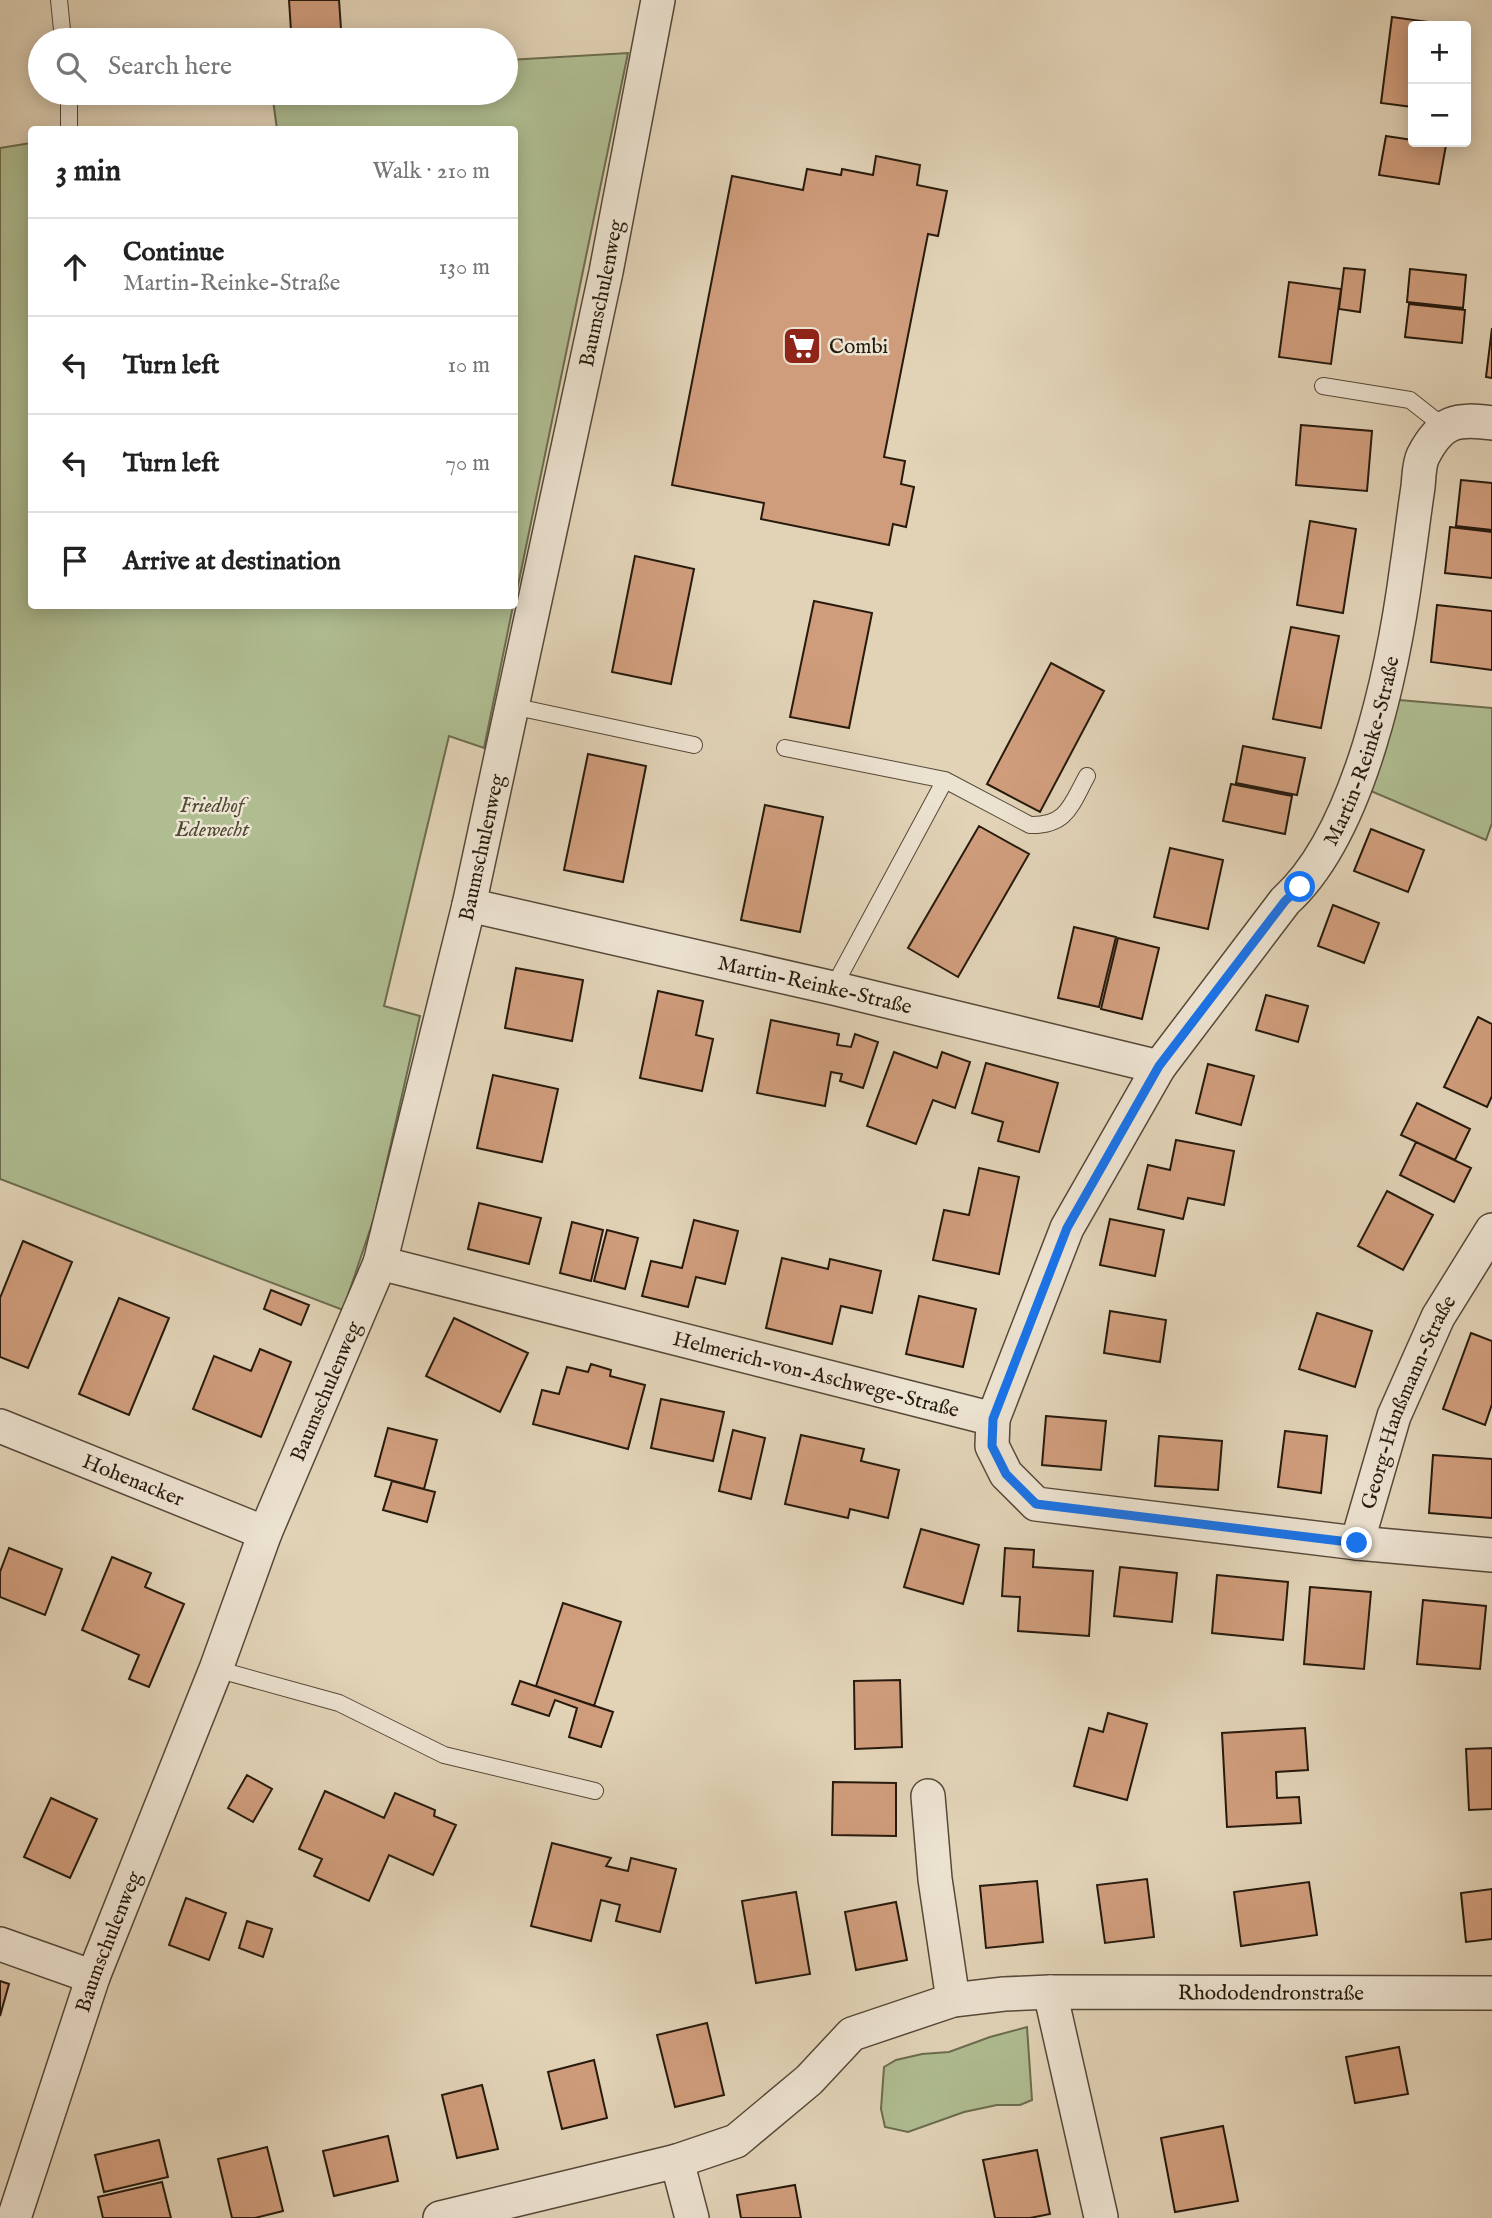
<!DOCTYPE html>
<meta charset="utf-8">
<style>
:root{--surface:#fff;--page:#f2f2f2;--text:#222;--muted:#767676;--line:#e0e0e0}
body{margin:0;font-family:"IM FELL English",serif;background:var(--page);color:var(--text)}
.controls{position:absolute;right:21px;top:21px;display:grid;overflow:hidden;border-radius:7px;box-shadow:0 4px 18px #0003}
.controls button{width:63px;height:63px;display:grid;place-items:center;padding:0;border:0;border-bottom:2px solid var(--line);background:var(--surface);color:var(--text);font:35px sans-serif}
.stop{position:absolute;width:21px;height:21px;margin:-16px;border:5px solid #1a73e8;border-radius:50%;background:#fff}
.stop.end{background:#1a73e8;border-color:#fff;box-shadow:0 2px 7px #0008}
.list{margin:0;padding:0;list-style:none}
h2{display:flex;justify-content:space-between;align-items:center;height:91px;margin:0;padding:0 28px;font-size:30px}
h2 small{font-size:23px;font-weight:400;color:var(--muted)}
.list li{display:grid;grid-template-columns:46px 1fr auto;gap:21px;align-items:center;box-sizing:border-box;height:98px;padding:0 28px;border-top:2px solid var(--line)}
.list b{display:block;font-size:26px;white-space:nowrap}
.list p{margin:0;font-size:23px;white-space:nowrap;color:var(--muted)}
.list em{font-size:23px;font-style:normal;color:var(--muted)}
.icon{flex:none;width:38px;height:38px;fill:none;stroke:currentColor;stroke-width:2;stroke-linecap:round;stroke-linejoin:round}
.map{position:relative;flex:none;width:1492px;height:2218px;overflow:hidden}
.search{position:absolute;background:var(--surface);box-shadow:0 4px 18px #0003;left:28px;top:28px;width:490px;height:77px;display:flex;align-items:center;gap:18px;box-sizing:border-box;padding:0 24px;border-radius:38px;color:var(--muted);font-size:26px}
.panel{position:absolute;background:var(--surface);box-shadow:0 4px 18px #0003;left:28px;top:126px;width:490px;height:483px;border-radius:7px}
.map>svg:first-child{display:block}
.green{fill:#afbd91;stroke:#6b6c4f;stroke-width:2}
.building{fill:#d09d7c;stroke:#271a0d;stroke-width:2}
.lines{fill:none;stroke-linecap:round;stroke-linejoin:round}
.lane-casing{stroke:#564838;stroke-width:18}
.street-casing{stroke:#564838;stroke-width:36}
.lane{stroke:#ece2d0;stroke-width:16}
.street{stroke:#ece2d0;stroke-width:33}
.route{stroke:#1a73e8;stroke-width:9}
.labels{text-anchor:middle;stroke-width:5;stroke-linejoin:round;paint-order:stroke}
.street-label{font-size:21px;fill:#271a0d;stroke:#ece2d0}
.poi-label{font-size:21px;fill:#271a0d;stroke:#ece2d0;text-anchor:start}
.park-label{font-size:21px;font-style:italic;fill:#504b35;stroke:#ece2d0}
</style>
<div class="map">
<svg width="1492" height="2218" viewBox="0 0 1492 2218">
<rect width="100%" height="100%" fill="#e2d3b7"/>
<filter id="stains"><feTurbulence type="fractalNoise" baseFrequency=".00286" numOctaves="4"/><feColorMatrix values="0 0 0 0 .2 0 0 0 0 .09 0 0 0 0 .02 0 0 0 .5 -.17"/></filter>
<radialGradient id="worn" r=".72"><stop offset=".6" stop-color="#630" stop-opacity="0"/><stop offset="1" stop-color="#630" stop-opacity=".3"/></radialGradient>
<path class="green" d="M628 53 515 600 514 130 277 129 272 93H506V60Z
M31 143 32 606H513L484 748 449 736 384 1006 420 1016 374 1218 343 1310 0 1179V148Z
M1399 700 1492 708V823L1486 840 1366 789Z
M1027 2027 1032 2100 1020 2105H997L964 2112 908 2132 885 2127 881 2109 884 2067 896 2060 922 2054 949 2052 990 2037Z"/>
<path class="building" d="M289 0H339L341 29 291 31Z
M1392 17 1443 24 1442 26H1413V107L1381 103Z
M1386 136 1446 145 1439 184 1379 175Z
M876 156 920 165 917 185 947 191 938 236 928 234 884 457 905 461 901 484 914 487 906 527 893 524 889 545 761 519 764 503 672 485 732 176 803 190 807 169 841 175 842 169 873 175Z
M1344 268 1365 270 1360 312 1339 309Z
M1410 269 1466 275 1463 308 1407 302Z
M1289 282 1341 289 1331 364 1279 357Z
M1409 304 1465 310 1462 343 1405 337Z
M1492 328V378L1486 377Z
M1301 425 1372 431 1367 491 1296 485Z
M1461 480 1492 483V530L1456 526Z
M1310 521 1356 529 1343 613 1297 605Z
M1450 527 1492 532V578L1445 573Z
M635 556 694 569 671 684 612 672Z
M814 601 872 613 849 728 790 717Z
M1437 605 1492 611V670L1431 662Z
M1291 627 1339 636 1321 728 1273 719Z
M1051 663 1104 691 1040 812 987 784Z
M1243 746 1305 758 1297 795 1236 783Z
M588 754 646 766 623 882 564 870Z
M1231 784 1292 796 1285 834 1223 821Z
M765 805 823 817 800 932 741 920Z
M979 826 1029 854 958 977 908 948Z
M1371 829 1424 850 1408 892 1354 871Z
M1170 848 1223 860 1208 929 1154 917Z
M1333 905 1379 923 1364 963 1318 946Z
M1074 927 1116 937 1099 1007 1058 998Z
M1118 938 1159 948 1142 1019 1101 1009Z
M516 968 583 980 572 1041 505 1028Z
M658 991 703 1001 696 1035 713 1039 702 1091 640 1078Z
M1266 995 1308 1006 1298 1042 1256 1030Z
M1478 1017 1492 1024V1096L1487 1107 1444 1087Z
M771 1020 839 1034 837 1045 851 1047 855 1034 878 1042 863 1088 840 1081 842 1074 831 1072 825 1106 757 1093Z
M894 1052 937 1068 942 1052 970 1062 955 1108 933 1100 916 1144 867 1126Z
M986 1063 1058 1083 1039 1152 998 1141 1003 1122 972 1113Z
M1208 1064 1254 1076 1241 1125 1196 1113Z
M493 1075 558 1089 542 1162 477 1148Z
M1417 1103 1470 1129 1455 1160 1401 1135Z
M1176 1140 1234 1151 1224 1205 1188 1198 1183 1219 1138 1209 1148 1165 1170 1170Z
M1416 1142 1471 1168 1454 1202 1400 1175Z
M979 1168 1019 1177 999 1274 933 1260 944 1210 969 1215Z
M1387 1191 1433 1215 1403 1270 1358 1246Z
M479 1203 541 1218 529 1264 468 1249Z
M1110 1219 1164 1230 1155 1276 1100 1265Z
M694 1220 738 1231 725 1284 696 1277 688 1307 642 1296 651 1261 682 1268Z
M572 1222 603 1230 591 1281 560 1273Z
M607 1230 638 1238 625 1289 594 1281Z
M23 1241 72 1262 28 1368 0 1357V1298Z
M782 1258 828 1269 830 1259 881 1271 872 1313 841 1306 832 1344 766 1328Z
M271 1290 309 1305 301 1325 264 1309Z
M919 1296 976 1309 963 1367 906 1354Z
M119 1298 169 1318 129 1415 79 1394Z
M1110 1311 1166 1320 1160 1362 1104 1353Z
M1317 1313 1372 1331 1355 1387 1299 1369Z
M454 1318 528 1353 500 1412 426 1376Z
M1471 1333 1492 1341V1404L1485 1425 1443 1409Z
M260 1349 291 1362 261 1437 193 1409 214 1356 251 1371Z
M591 1364 611 1370 610 1376 645 1385 628 1449 533 1424 542 1390 559 1394 567 1367 588 1372Z
M661 1399 724 1412 713 1461 651 1448Z
M1046 1416 1106 1421 1101 1470 1042 1465Z
M388 1428 437 1440 424 1489 375 1476Z
M733 1430 765 1438 751 1499 719 1491Z
M1285 1431 1327 1436 1321 1493 1278 1487Z
M801 1435 864 1449 861 1461 899 1470 888 1518 850 1509 848 1518 785 1504Z
M1159 1436 1222 1441 1218 1490 1155 1486Z
M1433 1455 1492 1459V1518L1429 1513Z
M392 1481 435 1492 427 1522 383 1510Z
M921 1529 979 1545 963 1604 904 1587Z
M9 1548 62 1569 45 1615 0 1597V1572Z
M1005 1548 1034 1550 1033 1567 1093 1571 1089 1636 1018 1631 1020 1597 1002 1596Z
M112 1557 151 1573 145 1587 184 1604 149 1687 129 1679 139 1655 82 1630Z
M1120 1567 1177 1573 1172 1622 1114 1616Z
M1217 1575 1288 1582 1283 1640 1212 1633Z
M1310 1587 1371 1592 1364 1669 1304 1664Z
M1423 1600 1486 1606 1480 1669 1417 1664Z
M563 1603 621 1622 594 1706 536 1686Z
M900 1680 902 1747 855 1749 854 1681Z
M520 1681 613 1712 601 1747 569 1737 577 1708 555 1700 549 1716 512 1704Z
M1108 1713 1147 1724 1127 1800 1074 1786 1089 1728 1103 1732Z
M1305 1728 1308 1770 1276 1772 1277 1798 1299 1797 1301 1823 1227 1827 1222 1733Z
M1492 1748V1809L1469 1810 1466 1749Z
M247 1775 272 1789 253 1822 228 1808Z
M833 1782 896 1783V1836L832 1835Z
M325 1791 384 1818 395 1793 435 1810 434 1816 456 1825 433 1875 389 1855 369 1901 314 1876 322 1859 299 1849Z
M51 1798 97 1819 70 1878 24 1857Z
M552 1843 611 1858 606 1866 628 1871 631 1858 676 1869 660 1932 616 1921 620 1905 601 1900 591 1941 531 1926Z
M1147 1879 1154 1937 1105 1943 1097 1885Z
M1037 1881 1043 1942 986 1948 980 1886Z
M1309 1882 1317 1935 1241 1946 1234 1892Z
M1492 1889V1939L1466 1942 1461 1893Z
M796 1892 810 1974 756 1983 742 1901Z
M186 1898 226 1913 209 1960 169 1945Z
M896 1902 907 1960 856 1970 845 1912Z
M247 1921 272 1929 263 1957 239 1948Z
M0 1981 9 1984 0 2016Z
M707 2023 724 2095 675 2107 657 2035Z
M1399 2047 1408 2094 1355 2103 1346 2057Z
M594 2060 607 2118 562 2129 548 2072Z
M482 2085 498 2149 457 2158 442 2095Z
M1223 2126 1238 2201 1175 2212 1161 2138Z
M388 2136 398 2181 334 2196 323 2151Z
M159 2140 168 2177 104 2192 95 2155Z
M267 2147 283 2211 255 2218H232L218 2159Z
M1037 2150 1050 2214 1030 2218H995L983 2160Z
M162 2182 171 2218H103L98 2197Z
M795 2185 801 2218H741L737 2195Z"/>
<g class="lines">
<g class="lane-casing">
<path id="lane" d="M59 0 63 40
M69 130V93
M1323 386 1410 400 1443 426
M512 706 694 745
M785 748 945 780 1030 825C1067 826 1071 805 1087 776
M833 988 945 780
M216 1669 339 1703 444 1755 595 1791"/>
</g>
<g class="street-casing">
<g id="street">
<path id="s1" d="M469 905 833 988 1159 1067"/>
<path id="s2" d="M380 1263 993 1419 992 1446 1006 1474 1036 1504 1357 1543 1492 1555"/>
<path id="s3" d="M993 1419 1067 1228 1159 1067 1285 901C1361 832 1394 665 1407 566 1411 540 1414 513 1418 487 1419 477 1419 464 1423 456 1441 421 1456 418 1492 423"/>
<path id="s4" d="M0 1426 265 1533"/>
<path id="s5" d="M1357 1543 1394 1416 1438 1317 1492 1230"/>
<path d="M928 1796 935 1879 953 2000"/>
<path d="M0 1944 93 1977"/>
<path d="M1050 1992 1101 2217"/>
<path d="M677 2161 692 2218"/>
<path id="s6" d="M14 2218 93 1977 216 1669 265 1533 380 1263 469 905 606 272 658 0"/>
<path id="s7" d="M440 2218 677 2161 736 2141 809 2080 852 2034 953 2000 1004 1994 1050 1992 1492 1993"/>
</g>
</g>
<use href="#lane" class="lane"/>
<use href="#street" class="street"/>
</g>
<g class="lines">
<path class="route" d="M1300 887 1285 901 1159 1066 1067 1228 993 1419 992 1446 1006 1474 1036 1504 1357 1543"/>
</g>
<defs>
<g id="supermarket-square" transform="scale(2.0125)"><rect x="-9" y="-9" width="18" height="18" rx="4" fill="#8f2418" stroke="#ece2d0"/><path d="M-6-5.5h2.5l.6 2H6L4.5 2H-2.5L-4.4-4H-6ZM-1.5 3.2a1.3 1.3 0 1 0 .1 0ZM3 3.2a1.3 1.3 0 1 0 .1 0Z" fill="#fff"/></g>
</defs>
<g fill-rule="evenodd">
<use href="#supermarket-square" x="802" y="346"/>
</g>
<g class="labels">
<g class="street-label">
<text dy="7" stroke="none"><textPath href="#s6" startOffset="2018">Baumschulenweg</textPath></text>
<text dy="7" stroke="none"><textPath href="#s3" startOffset="770">Martin-Reinke-Straße</textPath></text>
<text dy="7" stroke="none"><textPath href="#s6" startOffset="1451">Baumschulenweg</textPath></text>
<text dy="7" stroke="none"><textPath href="#s1" startOffset="355">Martin-Reinke-Straße</textPath></text>
<text dy="7" stroke="none"><textPath href="#s2" startOffset="450">Helmerich-von-Aschwege-Straße</textPath></text>
<text dy="7" stroke="none"><textPath href="#s6" startOffset="884">Baumschulenweg</textPath></text>
<text dy="7" stroke="none"><textPath href="#s5" startOffset="150">Georg-Hanßmann-Straße</textPath></text>
<text dy="7" stroke="none"><textPath href="#s4" startOffset="144">Hohenacker</textPath></text>
<text dy="7" stroke="none"><textPath href="#s6" startOffset="292">Baumschulenweg</textPath></text>
<text dy="7" stroke="none"><textPath href="#s7" startOffset="889">Rhododendronstraße</textPath></text>
</g>
<g class="poi-label">
<text x="829" y="353">Combi</text>
</g>
<g class="park-label">
<text x="212" y="812">Friedhof<tspan x="212" dy="24">Edewecht</tspan></text>
</g>
</g>
<rect width="100%" height="100%" filter="url(#stains)"/>
<rect width="100%" height="100%" fill="url(#worn)"/>
</svg>
<div class="controls">
<button>+</button>
<button>−</button>
</div>
<div class="stop" style="left:1300px;top:887px"></div>
<div class="stop end" style="left:1357px;top:1543px"></div>
<div class="search"><svg class="icon" aria-label="search" viewBox="0 0 24 24"><circle cx="10" cy="10" r="6"/><path d="M15 15l6 6"/></svg>Search here</div>
<section class="panel">
<h2>3 min<small>Walk · 210 m</small></h2>
<ul class="list">
<li><svg class="icon" aria-label="ahead" viewBox="0 0 24 24"><path d="M12 20V5M6 11l6-6 6 6"/></svg><div><b>Continue</b><p>Martin-Reinke-Straße</p></div><em>130 m</em></li>
<li><svg class="icon" aria-label="left" viewBox="0 0 24 24"><path d="M17 20v-9H6M10 6l-5 5 5 5"/></svg><div><b>Turn left</b></div><em>10 m</em></li>
<li><svg class="icon" aria-label="left" viewBox="0 0 24 24"><path d="M17 20v-9H6M10 6l-5 5 5 5"/></svg><div><b>Turn left</b></div><em>70 m</em></li>
<li><svg class="icon" aria-label="arrive" viewBox="0 0 24 24"><path d="M6 21V4h12l-3 4 3 4H6"/></svg><div><b>Arrive at destination</b></div></li>
</ul>
</section>
</div>
